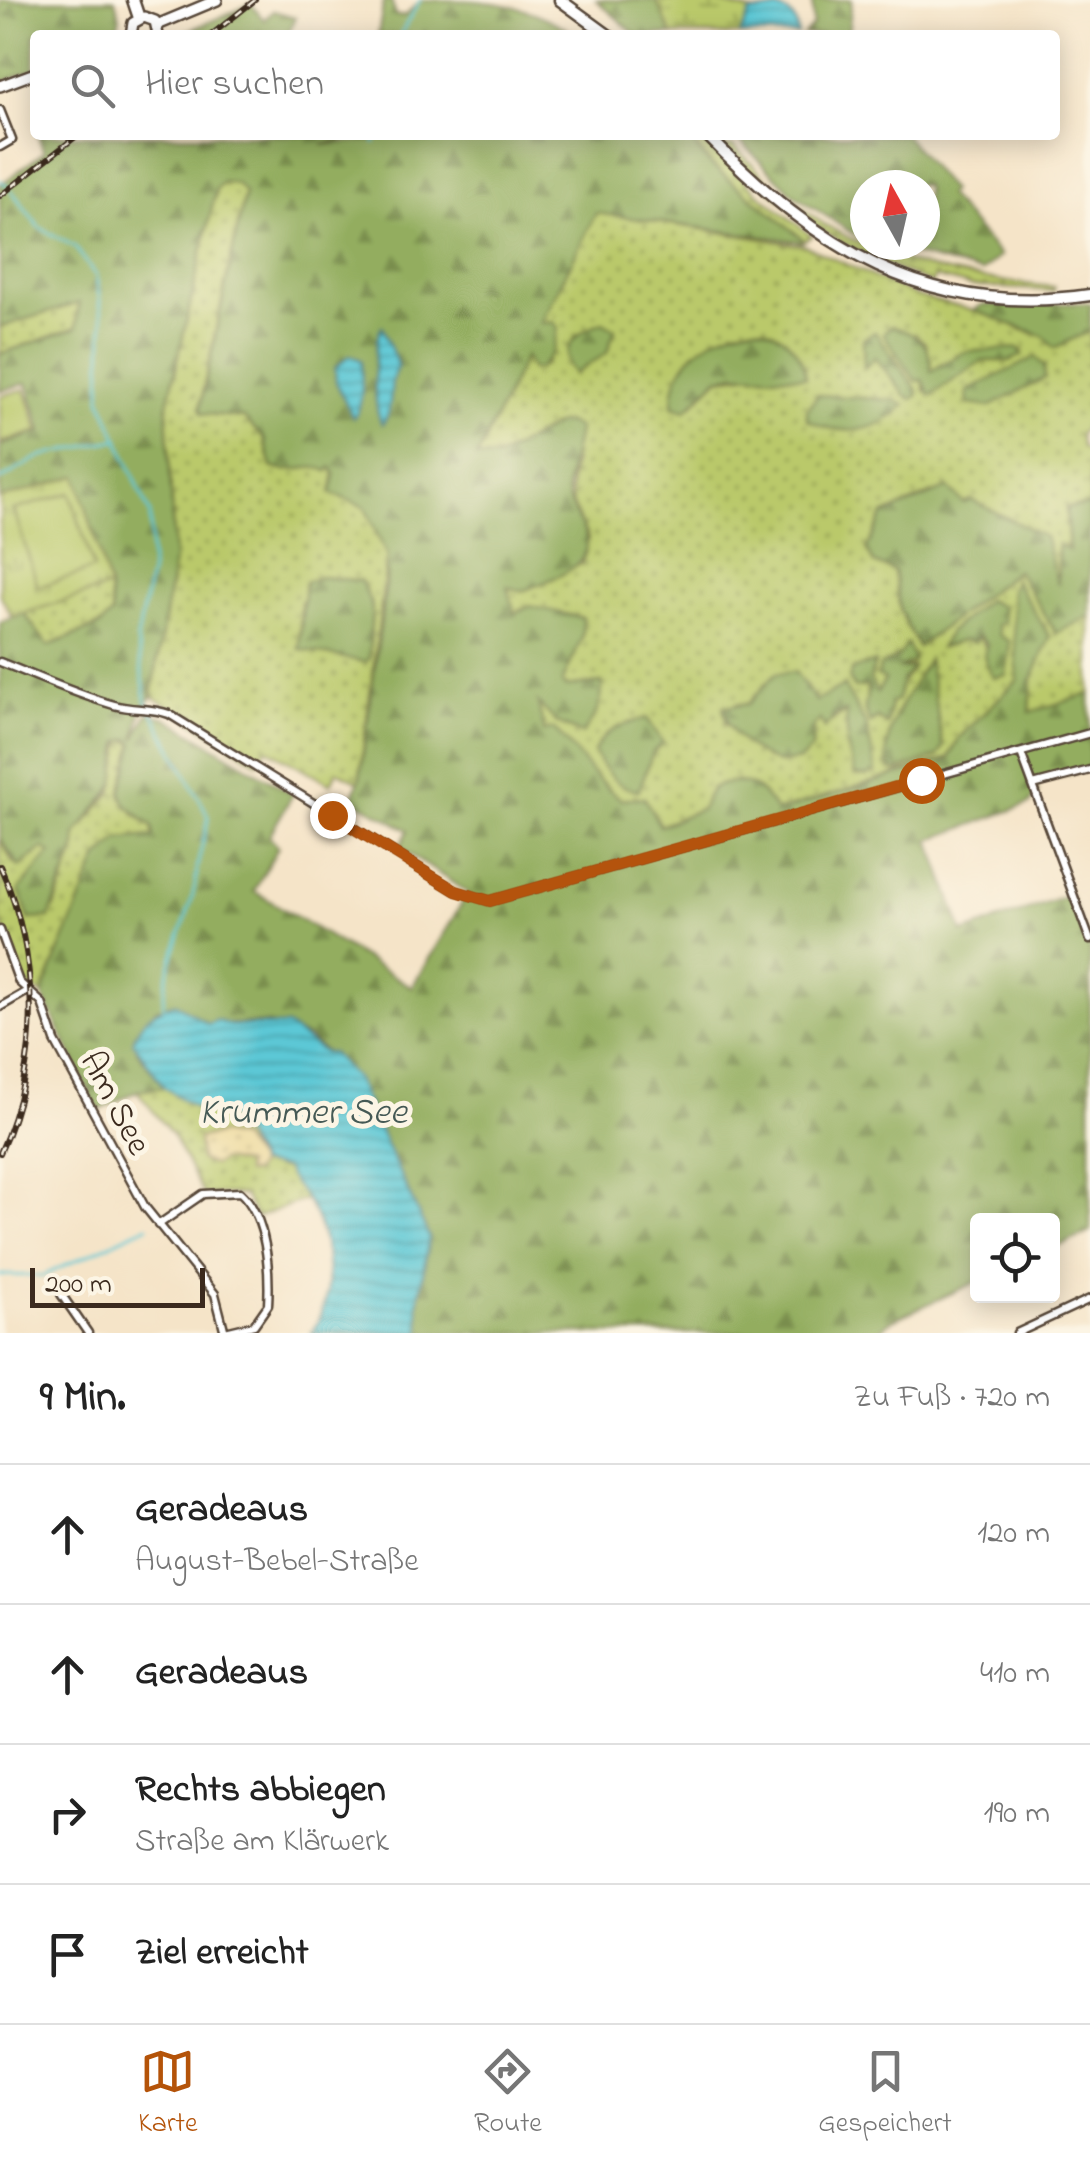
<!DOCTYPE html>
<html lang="de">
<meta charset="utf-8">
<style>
:root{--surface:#fff;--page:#f6f6f6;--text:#222;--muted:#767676;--line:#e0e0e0;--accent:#b45309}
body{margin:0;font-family:"Indie Flower",sans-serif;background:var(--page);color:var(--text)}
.controls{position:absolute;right:30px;bottom:30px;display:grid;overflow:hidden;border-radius:10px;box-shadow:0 5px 25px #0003}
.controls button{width:90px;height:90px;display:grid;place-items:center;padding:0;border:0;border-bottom:2px solid var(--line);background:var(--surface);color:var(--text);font:50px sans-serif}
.compass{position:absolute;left:850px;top:170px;width:90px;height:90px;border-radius:50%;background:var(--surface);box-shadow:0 5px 25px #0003;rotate:352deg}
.scale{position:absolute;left:30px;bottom:25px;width:175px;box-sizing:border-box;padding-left:10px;border:5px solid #3b2a1e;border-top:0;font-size:28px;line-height:35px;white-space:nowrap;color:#3b2a1e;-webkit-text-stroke:8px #fcf5e5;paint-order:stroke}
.stop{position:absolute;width:30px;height:30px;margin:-22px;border:8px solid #b45309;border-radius:50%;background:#fff}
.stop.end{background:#b45309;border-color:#fff;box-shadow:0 2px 10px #0008}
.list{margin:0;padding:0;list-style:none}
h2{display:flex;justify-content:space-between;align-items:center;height:130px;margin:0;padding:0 40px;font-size:42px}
h2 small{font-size:32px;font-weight:400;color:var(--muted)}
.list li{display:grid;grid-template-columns:65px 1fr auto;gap:30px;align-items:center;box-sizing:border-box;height:140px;padding:0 40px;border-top:2px solid var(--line)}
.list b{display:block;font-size:38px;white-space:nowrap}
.list p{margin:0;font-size:32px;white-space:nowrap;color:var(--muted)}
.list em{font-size:32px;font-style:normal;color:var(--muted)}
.icon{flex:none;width:55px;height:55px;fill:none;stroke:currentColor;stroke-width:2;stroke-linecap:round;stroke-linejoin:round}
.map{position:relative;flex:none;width:1090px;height:1333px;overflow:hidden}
.search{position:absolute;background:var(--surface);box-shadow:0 5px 25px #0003;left:30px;right:30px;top:30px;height:110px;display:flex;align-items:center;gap:25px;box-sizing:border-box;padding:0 35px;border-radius:10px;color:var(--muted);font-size:38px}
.sheet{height:690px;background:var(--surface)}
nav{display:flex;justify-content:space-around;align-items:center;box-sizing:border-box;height:140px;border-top:2px solid var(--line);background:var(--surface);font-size:28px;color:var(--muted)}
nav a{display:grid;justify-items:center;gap:5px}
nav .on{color:var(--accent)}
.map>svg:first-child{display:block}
.grass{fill:url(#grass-dots);stroke:#7a7a44;stroke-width:2.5;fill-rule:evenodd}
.forest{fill:url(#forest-firs);stroke:#676c3e;stroke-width:2.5;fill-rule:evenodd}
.wetland{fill:url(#wetland-marsh);stroke:#7a7a44;stroke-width:2.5}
.sand{fill:url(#sand-dots);stroke:#94825e;stroke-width:2.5}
.park{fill:url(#park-tufts);stroke:#7a7a44;stroke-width:2.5}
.pitch{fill:#bac96b;stroke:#7a7a44;stroke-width:2.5}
.water{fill:url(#water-rules);stroke:#4c797a;stroke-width:2.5}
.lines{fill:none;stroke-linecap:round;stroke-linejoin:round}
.stream{stroke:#5cc8d6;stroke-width:2.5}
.minor-casing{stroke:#574638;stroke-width:11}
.secondary-casing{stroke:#574638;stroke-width:14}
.primary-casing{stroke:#574638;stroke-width:15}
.minor{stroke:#fff;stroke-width:6}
.secondary{stroke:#fff;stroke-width:9}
.primary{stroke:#fff;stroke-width:10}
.rail-casing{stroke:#3b2a1e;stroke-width:6}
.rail{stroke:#fcf5e5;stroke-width:2.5;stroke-dasharray:8;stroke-linecap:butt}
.route{stroke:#b45309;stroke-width:12}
.labels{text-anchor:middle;stroke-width:10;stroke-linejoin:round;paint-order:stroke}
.street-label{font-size:35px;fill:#3b2a1e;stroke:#fcf5e5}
.water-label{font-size:38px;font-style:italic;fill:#455955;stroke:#fcf5e5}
</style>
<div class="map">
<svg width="1090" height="1333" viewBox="0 0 1090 1333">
<defs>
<pattern id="grass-dots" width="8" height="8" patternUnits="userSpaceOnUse" patternTransform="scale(2.5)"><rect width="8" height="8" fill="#bac96b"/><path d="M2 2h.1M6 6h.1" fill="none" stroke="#98a357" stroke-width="1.8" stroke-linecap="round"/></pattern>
<pattern id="forest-firs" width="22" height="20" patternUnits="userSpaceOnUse" patternTransform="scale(2.5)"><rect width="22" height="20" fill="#93ad5f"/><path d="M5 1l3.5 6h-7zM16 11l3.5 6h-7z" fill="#798d4e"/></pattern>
<pattern id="wetland-marsh" width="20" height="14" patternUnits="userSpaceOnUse" patternTransform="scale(2.5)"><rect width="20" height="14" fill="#bac96b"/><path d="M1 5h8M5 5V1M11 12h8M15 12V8" fill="none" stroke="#98a357"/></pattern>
<pattern id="sand-dots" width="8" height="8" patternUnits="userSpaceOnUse" patternTransform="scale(2.5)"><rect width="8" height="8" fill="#eeda9e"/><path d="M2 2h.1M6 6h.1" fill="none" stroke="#cdbb88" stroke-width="1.8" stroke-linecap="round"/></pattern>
<pattern id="park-tufts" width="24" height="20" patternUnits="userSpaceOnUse" patternTransform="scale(2.5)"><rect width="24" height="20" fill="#bac96b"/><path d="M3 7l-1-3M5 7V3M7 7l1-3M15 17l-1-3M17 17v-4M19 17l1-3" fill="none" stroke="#98a357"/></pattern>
<pattern id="water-rules" width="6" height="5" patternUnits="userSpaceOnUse" patternTransform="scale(2.5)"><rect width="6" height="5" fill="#5cc8d6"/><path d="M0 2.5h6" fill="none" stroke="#4da3ad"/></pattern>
</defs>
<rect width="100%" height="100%" fill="#fcf5e5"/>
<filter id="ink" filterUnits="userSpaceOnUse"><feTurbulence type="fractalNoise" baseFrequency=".01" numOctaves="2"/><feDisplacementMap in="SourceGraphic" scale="20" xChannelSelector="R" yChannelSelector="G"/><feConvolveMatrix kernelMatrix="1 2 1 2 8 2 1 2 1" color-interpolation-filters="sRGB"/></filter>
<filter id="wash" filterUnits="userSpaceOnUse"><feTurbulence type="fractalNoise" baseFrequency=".0048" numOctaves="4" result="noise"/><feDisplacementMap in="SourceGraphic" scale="40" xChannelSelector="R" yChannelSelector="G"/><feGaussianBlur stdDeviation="2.25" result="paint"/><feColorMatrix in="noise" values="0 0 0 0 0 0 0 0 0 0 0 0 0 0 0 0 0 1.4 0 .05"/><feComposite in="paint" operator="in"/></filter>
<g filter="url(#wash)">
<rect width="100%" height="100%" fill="#f5e4c8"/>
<path class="grass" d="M686 135H702L758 193 812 236 802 242 711 164Z
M711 135H721L724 147 733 146C754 164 772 186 794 203 874 265 956 277 1054 287V291L972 286 934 277 932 283C841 253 777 203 711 135Z
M223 182 237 184 245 192 203 390V413L244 418 264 439 272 467 331 466 365 507 387 556 359 782 337 771 331 784 266 748 258 763 152 696 174 560 167 408 216 189ZM321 577 361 581 372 607 369 659 365 662 299 648 301 603Z
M596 212 806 246 916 296 973 310 986 306 1019 329 1043 336 1090 307V423L1079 434 1082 448 1090 451V505L1066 508 1069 551 1058 545 1059 587 1053 577 1045 537 932 493 883 515V564L894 571 900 610 918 647 1018 570 1056 633 1090 616V694L1030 713 1032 677 1050 637 1014 581 1018 680 959 738 949 757 1090 714 776 812 760 791 737 781 712 788 701 809 660 826 644 797 621 800C591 778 576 746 544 731L536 700 602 683 565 687 562 683 582 637 583 618 520 609 515 615 507 585 582 564 588 538C573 509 565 494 574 462L555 425 497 458 477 457 526 354 532 370 547 362 540 325ZM733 329 786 339 804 368 719 378 691 406ZM916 335 926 344 931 371 964 352 1023 350C1003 366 995 355 976 364 955 374 949 389 925 391ZM987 600 996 606 999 635 987 648 975 633 953 644 949 632ZM907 645 898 670 912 665 911 672C897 683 889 706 887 724L877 718 871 723C862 702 868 683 875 663L870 679 876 694 885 680 880 666 898 657ZM928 660 943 748 938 756 897 771 898 711ZM795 673 816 702 844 687 866 725 848 748 847 711 824 727 820 719 812 727V749L766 759 725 721 736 704H748L775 674Z
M79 302 76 328 0 354V327Z
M109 587 112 615 107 622 48 646 24 613Z
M123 738 134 743 121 793 134 813 152 826 154 836 119 839 42 994 24 984 0 919V838L13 863 26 861 43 848 52 853 47 859 54 909 76 847V834L112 792Z
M164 1087 209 1113 236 1120 275 1168H285L306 1199 256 1218 244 1195 203 1194 173 1136 137 1091Z"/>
<path class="forest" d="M0 0H115L120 17 115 35H35V69L0 83Z
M384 0H391L396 16H405L421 0C482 0 525 0 576 35H378Z
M596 0H656L672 35H636Z
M812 0H852L848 35H804L813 25Z
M251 4 264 20 273 11 295 17 288 35H179Z
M38 135H358L322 145 364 140 366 135H686L711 165 802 238V242L596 213 541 323 554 322 558 328 553 352 539 369 532 370 525 356 477 457 498 458 555 425 565 422 578 428C576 447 567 471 567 490 568 504 576 516 582 527 603 567 551 578 523 591L507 587 515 614 530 606 583 618 582 637 562 683 565 687 602 683C603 703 595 718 582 734L557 723 538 703 544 731 553 729C580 752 588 776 621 799L644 797 660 826 701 809 712 788C741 776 761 784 776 812L949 759 959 738 1018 680 1011 590 1015 580 1050 637 1032 678 1030 712 1090 694V768L1035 783 1038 793 1029 804 930 840 963 933 1070 895 1090 948V1232L1053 1249 1052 1220H978L977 1282 888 1322 878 1333H421L418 1304 429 1237 356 1079 308 1037 269 1024H208L176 1004 156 1009 137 1051 164 1087 137 1091 98 1111 42 994 98 859 119 839 154 836 152 826 127 806 121 793 134 744 130 739 120 742 115 784 76 834V847L49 918 29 919 19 890 51 853 43 848 19 867 0 838V622L24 613 48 646 100 626 112 614 109 587 77 476 0 499V446L42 431 27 383 0 391V354L76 328 79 303 0 327V185L44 152ZM223 182 237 184 245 193 200 408 202 413 244 418 264 439 272 467C291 476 309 462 328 471L331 467 335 474 331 493 365 507 387 556 386 584 360 778 352 799 408 830 400 848 468 893 412 987 254 891 278 847 269 836 293 794 167 718 148 713 135 739 142 709 151 698 174 560 167 408 216 189Z
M734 135H905L951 191 947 195 1000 256 982 272 877 245H925V185H865V241L861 239 794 195Z
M1090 303V331L1054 348 1043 336 973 310 982 305Z
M603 322 615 329 607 353 574 374C555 348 579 330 603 322Z
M755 326C782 330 802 350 806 377L734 374 718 378 686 410 673 406C672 358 711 332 755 326Z
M891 326C916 334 932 342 931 371L964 352 1018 348 1023 355 1009 361H982L930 396 923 380 916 381 883 333Z
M875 332 918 391 917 396 912 399 905 395 875 357 864 368 863 339Z
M1036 357 1044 366 1045 378 989 407 968 404 967 391Z
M818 395 894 400 904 405C879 434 838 437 807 419V410Z
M948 488 964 503 971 500 1045 537 1058 585V544L1069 550 1066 508 1090 505V616L1056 633 1017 570 918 647 900 610 894 571 874 563 867 549 883 515Z
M321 577 361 581 372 607 369 659 365 662 299 649 305 582Z
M987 600 1002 607 1004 622 997 625 999 635 1010 642 1006 675 993 678 984 656 987 643 978 635 975 643 964 640 940 648 949 632Z
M907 644 914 660 898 669 913 668 902 680 897 701 891 702 887 724 877 718 870 723 865 710 868 686 854 688 849 678 852 670 875 662 870 679 877 693 885 680 878 676 880 666 898 657Z
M928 659 943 748 938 756 896 771 889 769C878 731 911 691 928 659Z
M795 672 816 701 844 686 866 725 876 771 867 776 855 775 848 748 846 711 835 716 825 728 820 720 813 727 812 749 800 760 779 763C755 755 727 734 723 707L748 704 775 674Z
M647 718 663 743 653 752 639 790C617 790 603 769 594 752 604 729 624 724 647 718Z"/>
<path class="wetland" d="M656 0H708L753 12 740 35H672Z"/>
<path class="sand" d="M220 1134 240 1138 259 1164 253 1173H245L244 1164 223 1160 214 1165 200 1161 198 1138Z"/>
<path class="park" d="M77 476 109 587 12 617 0 594V499Z"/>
<path class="pitch" d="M25 389 39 431 0 443V396Z
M70 493 94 569 38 587 14 510Z"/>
<path class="water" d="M777 9C794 13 796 19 798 35H740L750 13Z
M382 326 398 366C386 384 396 410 382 424 372 409 372 339 382 326Z
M350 355 361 360C362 379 365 405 353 418L336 382 335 368Z
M176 1003 208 1024 217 1020 229 1025 287 1026 325 1053H332L356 1079 429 1237 418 1304 421 1333H311C337 1295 330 1239 307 1201 300 1189 289 1181 285 1168L259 1164 236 1120 194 1107 164 1087 133 1042C138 1020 155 1009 176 1003Z"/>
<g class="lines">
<path class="stream" d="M400 35 420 0
M375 143 376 135
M0 180 8 186
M11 190 39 227 75 247 96 276 103 322 101 399 150 514 151 570 137 639 146 700 209 817 197 867
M0 480 39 457 119 439
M163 1007C164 959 193 918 197 870
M0 1275 43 1276 148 1226"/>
</g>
</g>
<g filter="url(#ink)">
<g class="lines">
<g class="minor-casing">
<path id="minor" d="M0 110 12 140 0 147
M0 662C38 677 75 694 114 705 134 711 150 707 169 714L456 891 490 901 1090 733
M1021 753 1090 940
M1033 785 1090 770
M0 930 19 982 42 1003 55 1041 145 1207 215 1294 225 1333
M0 1007 26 992
M158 1225 203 1194 240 1192C267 1216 270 1271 268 1305L254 1325 225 1332
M61 1294 88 1333
M1017 1333 1090 1299"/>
</g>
<g class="secondary-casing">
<path id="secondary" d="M157 25 217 0
M131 35 133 23 144 17 155 21 158 35
M0 86 35 73"/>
</g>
<g class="primary-casing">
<path id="primary" d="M133 0 139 18
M560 0 608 35
M707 135C816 247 926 319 1090 295"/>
</g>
<use href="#minor" class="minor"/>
<use href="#secondary" class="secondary"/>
<use href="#primary" class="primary"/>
<g class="rail-casing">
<path id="rail" d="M211 35 255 0
M0 196 78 135
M0 866C41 957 41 1061 0 1153"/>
</g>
<use href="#rail" class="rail"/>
</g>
</g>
<g class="lines" filter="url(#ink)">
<path class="route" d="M332 815 456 891 490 901 921 780"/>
</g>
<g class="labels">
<g class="street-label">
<text transform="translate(117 1102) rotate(62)" y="12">Am See</text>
</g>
<g class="water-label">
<text x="303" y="1123">Krummer See</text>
</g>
</g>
</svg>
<div class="controls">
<button><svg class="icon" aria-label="locate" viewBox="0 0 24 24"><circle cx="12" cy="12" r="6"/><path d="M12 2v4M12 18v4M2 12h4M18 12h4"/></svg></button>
</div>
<svg class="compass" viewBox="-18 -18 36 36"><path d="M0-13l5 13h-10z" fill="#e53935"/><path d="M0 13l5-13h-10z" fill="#767676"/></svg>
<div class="scale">200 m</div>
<div class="stop" style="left:921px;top:780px"></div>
<div class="stop end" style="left:332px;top:815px"></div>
<div class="search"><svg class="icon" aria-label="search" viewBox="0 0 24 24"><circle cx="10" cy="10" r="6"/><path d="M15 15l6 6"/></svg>Hier suchen</div>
</div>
<section class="sheet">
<h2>9 Min.<small>Zu Fuß · 720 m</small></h2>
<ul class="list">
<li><svg class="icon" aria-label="ahead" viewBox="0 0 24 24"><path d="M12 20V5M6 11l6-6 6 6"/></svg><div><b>Geradeaus</b><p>August-Bebel-Straße</p></div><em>120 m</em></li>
<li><svg class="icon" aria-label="ahead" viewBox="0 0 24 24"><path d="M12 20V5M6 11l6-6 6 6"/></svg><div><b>Geradeaus</b></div><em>410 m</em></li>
<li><svg class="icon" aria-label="right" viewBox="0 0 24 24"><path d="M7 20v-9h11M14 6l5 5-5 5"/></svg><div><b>Rechts abbiegen</b><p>Straße am Klärwerk</p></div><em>190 m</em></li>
<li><svg class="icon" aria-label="arrive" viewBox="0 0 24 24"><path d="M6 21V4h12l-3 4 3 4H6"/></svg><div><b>Ziel erreicht</b></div></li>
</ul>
</section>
<nav>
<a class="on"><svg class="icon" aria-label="map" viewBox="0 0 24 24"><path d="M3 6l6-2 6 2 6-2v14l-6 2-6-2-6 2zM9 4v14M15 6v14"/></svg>Karte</a>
<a><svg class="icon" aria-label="directions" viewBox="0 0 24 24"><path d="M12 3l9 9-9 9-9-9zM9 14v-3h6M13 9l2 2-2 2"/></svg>Route</a>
<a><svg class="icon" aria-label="saved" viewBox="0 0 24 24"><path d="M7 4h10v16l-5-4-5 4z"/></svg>Gespeichert</a>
</nav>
